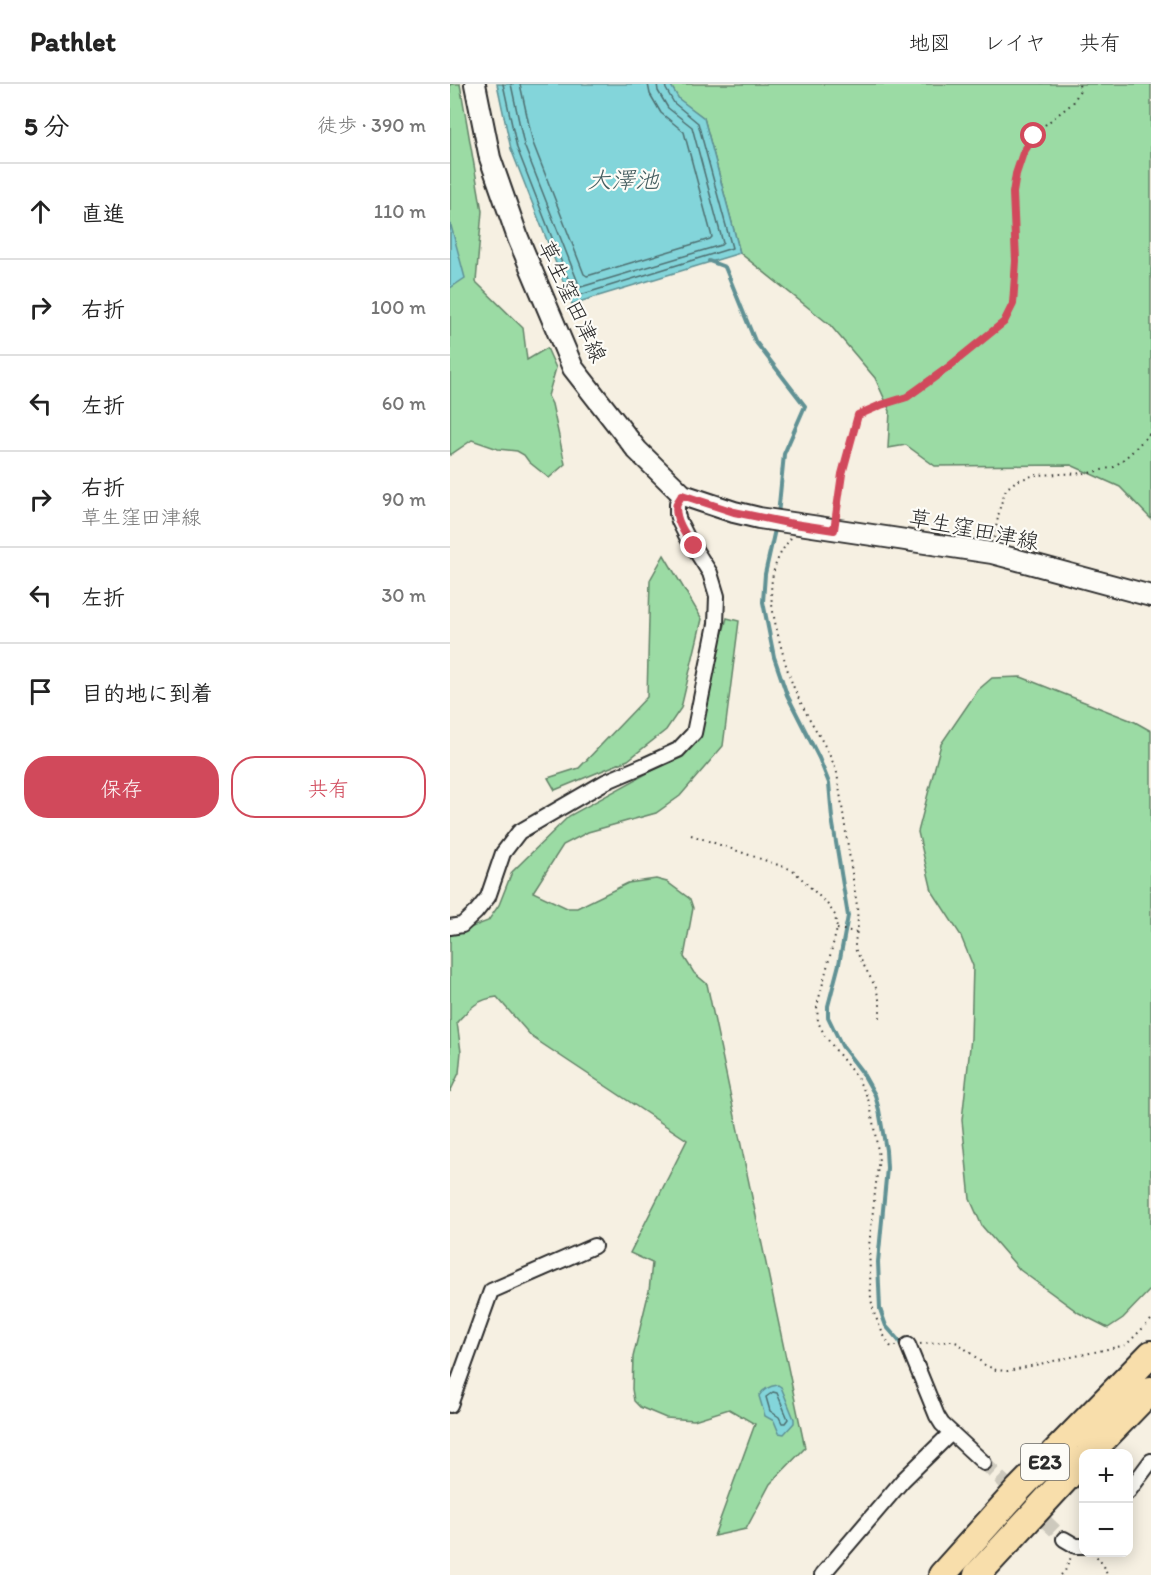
<!DOCTYPE html>
<html lang="ja">
<meta charset="utf-8">
<style>
:root{--surface:#fff;--page:#f2f2f2;--text:#222;--muted:#767676;--line:#e0e0e0;--accent:#d1495b}
body{margin:0;font-family:Itim,"Klee One",sans-serif;background:var(--page);color:var(--text)}
.controls{position:absolute;right:18px;bottom:18px;display:grid;overflow:hidden;border-radius:12px;box-shadow:0 3px 15px #0003}
.controls button{width:54px;height:54px;display:grid;place-items:center;padding:0;border:0;border-bottom:2px solid var(--line);background:var(--surface);color:var(--text);font:30px sans-serif}
.stop{position:absolute;width:18px;height:18px;margin:-14px;border:4px solid #d1495b;border-radius:50%;background:#fff}
.stop.end{background:#d1495b;border-color:#fff;box-shadow:0 2px 6px #0008}
.list{margin:0;padding:0;list-style:none}
h2{display:flex;justify-content:space-between;align-items:center;height:78px;margin:0;padding:0 24px;font-size:26px}
h2 small{font-size:20px;font-weight:400;color:var(--muted)}
.list li{display:grid;grid-template-columns:39px 1fr auto;gap:18px;align-items:center;box-sizing:border-box;height:96px;padding:0 24px;border-top:2px solid var(--line)}
.list b{display:block;font-size:22px;white-space:nowrap}
.list p{margin:0;font-size:20px;white-space:nowrap;color:var(--muted)}
.list em{font-size:20px;font-style:normal;color:var(--muted)}
.actions{display:flex;gap:12px;padding:18px 24px}
.actions a{flex:1;padding:14px 0;border:2px solid var(--accent);border-radius:24px;text-align:center;font-size:21px;color:var(--accent)}
.actions .main{background:var(--accent);color:#fff}
.icon{flex:none;width:33px;height:33px;fill:none;stroke:currentColor;stroke-width:2;stroke-linecap:round;stroke-linejoin:round}
.map{position:relative;flex:none;width:701px;height:1491px;overflow:hidden}
header{display:flex;align-items:center;gap:36px;box-sizing:border-box;height:84px;padding:0 30px;background:var(--surface);border-bottom:2px solid var(--line)}
header strong{font-size:28px}
nav{display:flex;gap:33px;margin-inline-start:auto;font-size:21px}
main{display:flex}
aside{flex:1;background:var(--surface)}
.map>svg:first-child{display:block}
.green{fill:#9bdba4;stroke:#638368;stroke-width:1.5}
.water{fill:#83d5da;stroke:#609194;stroke-width:1.5}
.lines{fill:none;stroke-linecap:round;stroke-linejoin:round}
.shore{stroke:#4e6f71;stroke-width:1.5}
.stream{stroke:#609194;stroke-width:4}
.street-tunnel{stroke:#cdc9bd;stroke-width:14;stroke-dasharray:14 7;stroke-linecap:butt}
.street-casing{stroke:#2b2b2b;stroke-width:18}
.secondary-casing{stroke:#2b2b2b;stroke-width:24}
.highway-casing{stroke:#2b2b2b;stroke-width:30}
.path{stroke:#2b2b2b;stroke-width:2;stroke-dasharray:1.5 4.5;stroke-linecap:butt}
.street{stroke:#fdfcf7;stroke-width:14}
.secondary{stroke:#fdfcf7;stroke-width:20}
.highway{stroke:#f8deab;stroke-width:26}
.route{stroke:#d1495b;stroke-width:8}
.labels{text-anchor:middle;stroke-width:4.5;stroke-linejoin:round;paint-order:stroke}
.shield{fill:#fdfcf7;stroke:#6a6a68;stroke-width:1.5}
.shield-label{font-size:21px;font-weight:bold;fill:#2b2b2b}
.street-label{font-size:22px;fill:#2b2b2b;stroke:#fdfcf7}
.water-label{font-size:24px;font-style:italic;fill:#455e60;stroke:#fdfcf7}
</style>
<header>
<strong>Pathlet</strong>
<nav><a>地図</a><a>レイヤ</a><a>共有</a></nav>
</header>
<main>
<aside>
<h2>5 分<small>徒歩 · 390 m</small></h2>
<ul class="list">
<li><svg class="icon" aria-label="ahead" viewBox="0 0 24 24"><path d="M12 20V5M6 11l6-6 6 6"/></svg><div><b>直進</b></div><em>110 m</em></li>
<li><svg class="icon" aria-label="right" viewBox="0 0 24 24"><path d="M7 20v-9h11M14 6l5 5-5 5"/></svg><div><b>右折</b></div><em>100 m</em></li>
<li><svg class="icon" aria-label="left" viewBox="0 0 24 24"><path d="M17 20v-9H6M10 6l-5 5 5 5"/></svg><div><b>左折</b></div><em>60 m</em></li>
<li><svg class="icon" aria-label="right" viewBox="0 0 24 24"><path d="M7 20v-9h11M14 6l5 5-5 5"/></svg><div><b>右折</b><p>草生窪田津線</p></div><em>90 m</em></li>
<li><svg class="icon" aria-label="left" viewBox="0 0 24 24"><path d="M17 20v-9H6M10 6l-5 5 5 5"/></svg><div><b>左折</b></div><em>30 m</em></li>
<li><svg class="icon" aria-label="arrive" viewBox="0 0 24 24"><path d="M6 21V4h12l-3 4 3 4H6"/></svg><div><b>目的地に到着</b></div></li>
</ul>
<div class="actions"><a class="main">保存</a><a>共有</a></div>
</aside>
<div class="map">
<svg width="701" height="1491" viewBox="0 0 701 1491">
<rect width="100%" height="100%" fill="#f6f0e2"/>
<filter id="ink" filterUnits="userSpaceOnUse"><feTurbulence type="fractalNoise" baseFrequency=".0167" numOctaves="2"/><feDisplacementMap in="SourceGraphic" scale="12" xChannelSelector="R" yChannelSelector="G"/><feConvolveMatrix kernelMatrix="1 2 1 2 8 2 1 2 1" color-interpolation-filters="sRGB"/></filter>
<g filter="url(#ink)">
<path class="green" d="M0 0H10L32 127 26 198 73 244 77 276 97 264 106 284 98 312 102 320 115 380 99 394 79 378 74 371 67 367 48 365 22 356 0 371Z
M220 0H701V435L670 403 621 381 485 382 456 361 438 364 440 327 425 294 380 241 290 169 254 34 228 15Z
M214 471 252 535 231 624 216 646 178 676 105 706 98 694 129 684 197 613 200 496Z
M277 534 289 537 273 662 230 712 206 729 138 748 113 761 83 808 117 824H127L178 799 206 795 217 798 240 815 243 824 234 873 244 889 257 900 355 1364 320 1400 296 1445 264 1452 305 1340 279 1325 244 1336 216 1334 190 1323 184 1317 182 1305 183 1273 199 1207 202 1179 180 1169 237 1056 82 953 47 913C28 915 20 924 7 938L11 968 9 989 0 1008V849L4 850 38 837 49 821 62 788 119 732 238 667Z
M571 593 685 638 701 647V1205L673 1234 658 1244 629 1229 570 1186 532 1142 520 1115 512 1036 521 954 523 882 510 850 482 807 468 748 491 660 528 606 542 594Z"/>
<path class="water" d="M47 0H220L229 15 254 34 290 169 122 220 61 65Z
M0 138 15 194 0 204Z
M328 1301 331 1303 344 1335V1339L334 1350 329 1349 324 1337 315 1332 309 1312C313 1305 320 1302 328 1301Z"/>
<g class="lines">
<path class="shore" d="M53 0 67 64 124 210 127 212 282 164 248 39 224 19 216 5 215 0
M61 0 74 61 129 201 131 203 271 161 273 159 242 43 218 24 208 7 207 0
M70 0 83 59 134 190 137 192 260 155 262 153 234 48 211 29 200 10 198 0
M323 1308 327 1309 338 1335 335 1339H332L329 1333 320 1327 316 1313Z"/>
<path class="stream" d="M259 177 275 183 305 257 355 322 334 370 328 431
M326 441 315 490 313 518 324 573 337 611 369 674 379 699 382 734 398 832 389 880 378 922V933L392 962 412 988 425 1011 429 1026 436 1066 437 1084 428 1178 430 1225 436 1242 449 1257 454 1267"/>
<path class="street-tunnel" d="M534 1379 614 1455"/>
<g class="street-casing">
<path id="street" d="M0 843 12 841 26 828 38 813 53 769 69 748 155 698 195 681 228 666 244 649 266 540 267 512 260 489 237 453 229 437 227 430V419L233 411
M458 1261 487 1332 492 1340 534 1379
M0 1321 41 1207 144 1162
M678 1408 701 1377
M614 1455 626 1462H634
M372 1491 453 1396 501 1349"/>
</g>
<g class="secondary-casing">
<path id="secondary" d="M25 0 40 74 68 154 123 284 187 366 233 411 284 428 309 434 542 469 701 512"/>
</g>
<g class="highway-casing">
<path id="highway" d="M639 1370 701 1306
M492 1491 569 1405 701 1270
M527 1491 634 1375"/>
</g>
<path class="path" d="M386 431 392 390 408 331 431 321 457 313 496 285 554 238 563 220 566 177 563 109 566 90 573 69 584 52 596 40 623 19 630 6 629 0
M341 454C313 489 320 519 330 559 335 578 340 597 349 615 361 640 378 663 387 689L407 822 408 842 405 858V865L426 904 430 919V935
M544 454 550 423 556 405 566 397 585 391 639 389 664 383 681 369 701 348
M241 751 343 786 378 821 385 831 387 845 367 922 368 938 375 952 407 994 415 1008 420 1020 429 1073 419 1162 421 1215 424 1229 433 1250 441 1263 446 1262
M387 845 407 848
M470 1260 501 1257 508 1259 535 1281 546 1286 558 1287 676 1261 701 1236
M643 1468 654 1482 657 1491
M611 1491 615 1487 621 1473"/>
<use href="#street" class="street"/>
<use href="#secondary" class="secondary"/>
<use href="#highway" class="highway"/>
</g>
</g>
<g class="lines" filter="url(#ink)">
<path class="route" d="M244 462C236 452 223 433 227 419 227 419 232 411 232 411L284 428 338 439 384 446 392 390 408 331 431 321 457 313 496 285 554 238 563 220 566 177 563 109 566 90 573 69 584 52"/>
</g>
<g class="labels">
<rect class="shield" x="571" y="1360" width="48" height="36" rx="4.5"/>
<g class="shield-label">
<text x="595" y="1385">E23</text>
</g>
<g class="street-label">
<text transform="translate(123 217) rotate(65)" y="8">草生窪田津線</text>
<text transform="translate(524 445) rotate(11)" y="8">草生窪田津線</text>
</g>
<g class="water-label">
<text x="173" y="104">大澤池</text>
</g>
</g>
</svg>
<div class="controls">
<button>+</button>
<button>−</button>
</div>
<div class="stop" style="left:584px;top:52px"></div>
<div class="stop end" style="left:244px;top:462px"></div>
</div>
</main>
